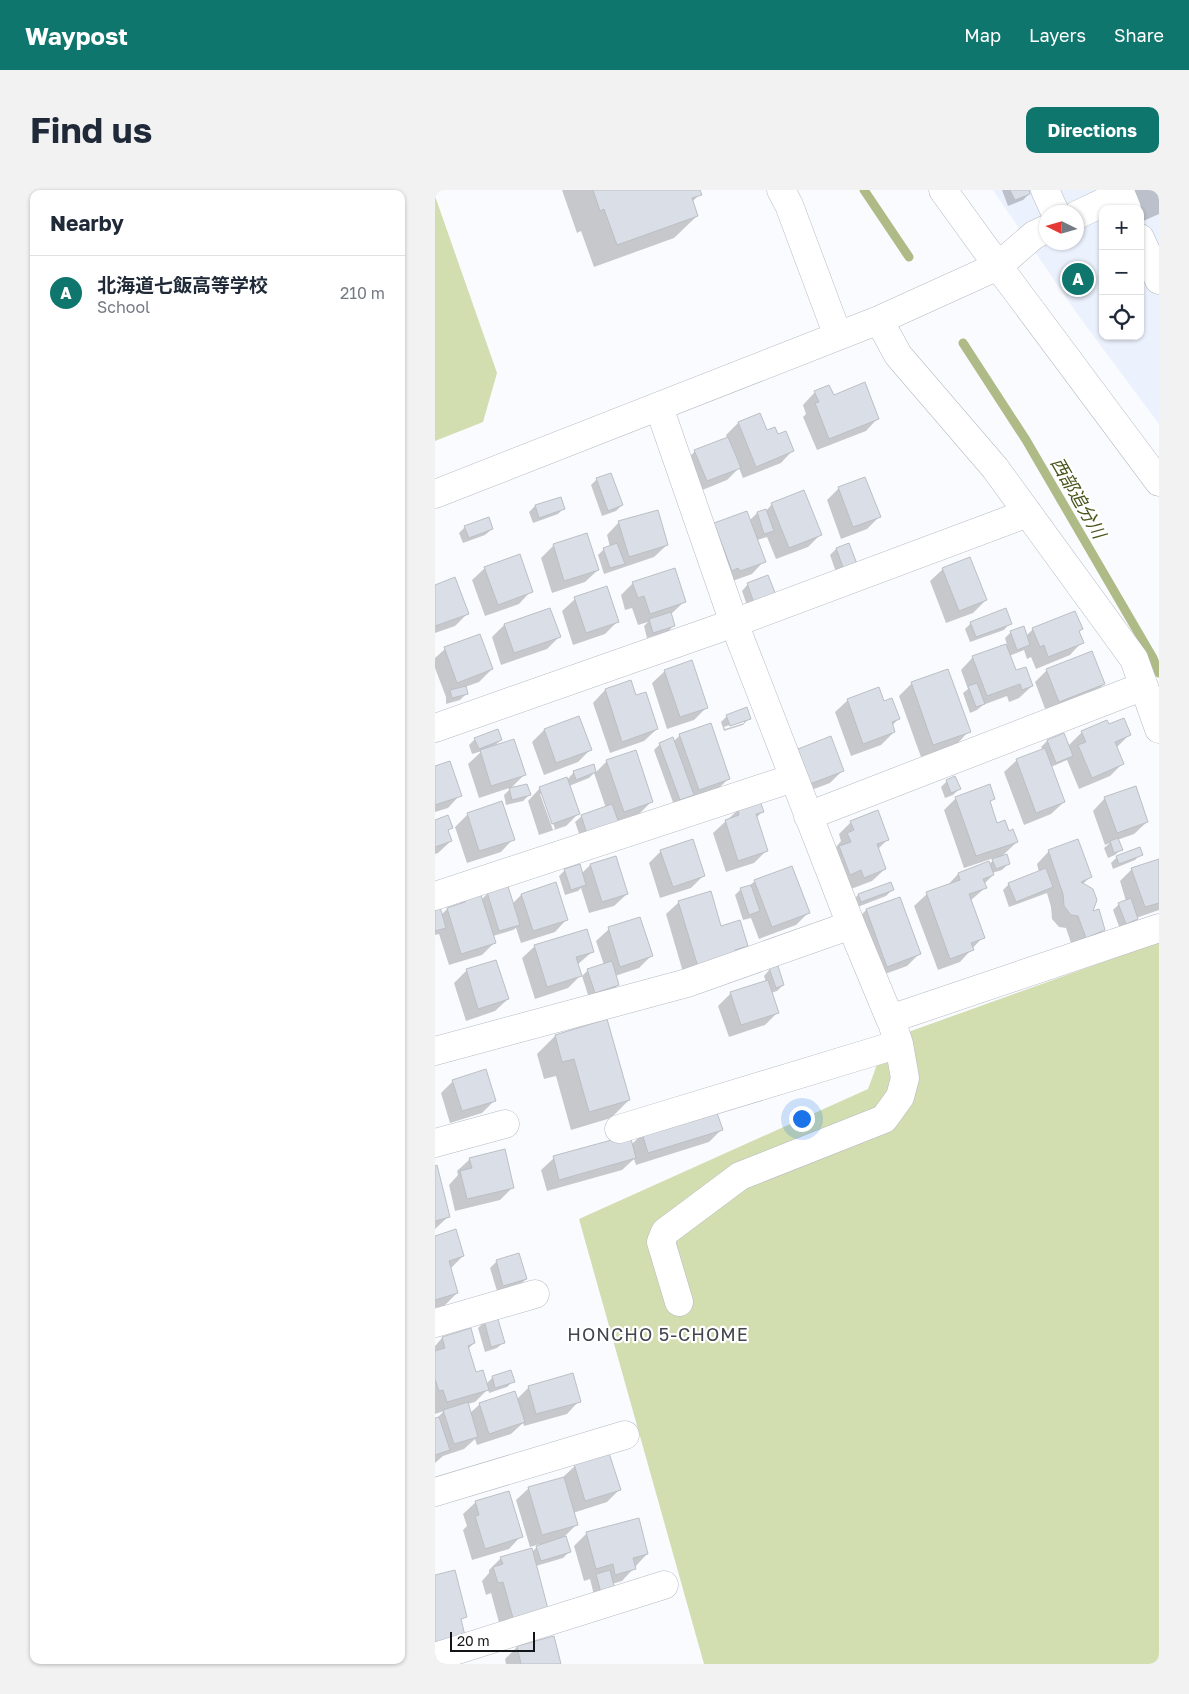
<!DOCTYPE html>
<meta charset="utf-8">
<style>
:root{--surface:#fff;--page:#f2f2f3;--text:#1f2937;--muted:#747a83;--line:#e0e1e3;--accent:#0f766e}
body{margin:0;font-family:"Golos Text","Noto Sans JP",sans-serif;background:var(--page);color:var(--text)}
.controls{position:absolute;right:15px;top:15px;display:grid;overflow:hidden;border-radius:10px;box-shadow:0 1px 4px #0004}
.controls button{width:45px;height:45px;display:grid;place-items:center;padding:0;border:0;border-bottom:1px solid var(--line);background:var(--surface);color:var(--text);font:25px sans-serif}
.compass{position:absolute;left:604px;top:15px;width:45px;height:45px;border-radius:50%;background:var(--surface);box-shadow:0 1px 4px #0004;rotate:275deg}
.scale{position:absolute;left:15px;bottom:12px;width:85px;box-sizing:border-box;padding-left:5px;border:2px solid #141518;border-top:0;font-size:14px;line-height:18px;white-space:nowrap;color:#141518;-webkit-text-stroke:4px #fff;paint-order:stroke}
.you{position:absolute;left:366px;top:928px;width:18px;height:18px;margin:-12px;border:4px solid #fff;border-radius:50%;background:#1a73e8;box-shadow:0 0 0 8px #1a73e833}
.badge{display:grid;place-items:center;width:32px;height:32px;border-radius:50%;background:var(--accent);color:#fff;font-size:16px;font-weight:700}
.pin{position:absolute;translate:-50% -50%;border:2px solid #fff;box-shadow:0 1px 5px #0006}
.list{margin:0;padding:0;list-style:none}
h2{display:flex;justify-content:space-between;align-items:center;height:65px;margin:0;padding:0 20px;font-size:21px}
h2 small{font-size:16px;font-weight:400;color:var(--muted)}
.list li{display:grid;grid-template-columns:32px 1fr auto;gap:15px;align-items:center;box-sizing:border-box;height:75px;padding:0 20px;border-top:1px solid var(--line)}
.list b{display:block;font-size:19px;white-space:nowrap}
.list p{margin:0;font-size:16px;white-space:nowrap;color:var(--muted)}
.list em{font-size:16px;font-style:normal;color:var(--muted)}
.icon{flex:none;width:28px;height:28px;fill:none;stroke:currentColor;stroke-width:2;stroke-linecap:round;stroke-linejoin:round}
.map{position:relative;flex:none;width:724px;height:1474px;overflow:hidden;border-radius:10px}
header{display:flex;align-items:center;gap:30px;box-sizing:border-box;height:70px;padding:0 25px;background:var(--accent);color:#fff}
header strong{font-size:24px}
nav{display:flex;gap:28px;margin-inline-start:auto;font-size:18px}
.intro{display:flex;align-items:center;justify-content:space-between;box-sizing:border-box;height:120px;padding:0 30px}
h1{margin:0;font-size:35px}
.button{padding:12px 22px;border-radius:10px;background:var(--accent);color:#fff;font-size:18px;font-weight:700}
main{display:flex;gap:30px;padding:0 30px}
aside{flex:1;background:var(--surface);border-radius:10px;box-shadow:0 1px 4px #0004}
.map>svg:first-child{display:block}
.built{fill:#ebf1fd;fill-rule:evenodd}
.green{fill:#d2ddb0}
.shadow{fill:#0003;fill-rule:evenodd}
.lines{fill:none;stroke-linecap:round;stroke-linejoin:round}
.stream{stroke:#aebb87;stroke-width:9}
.building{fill:#dadee6;stroke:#bbbfc6}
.minor-casing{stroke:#b6bac2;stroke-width:29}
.minor{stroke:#fff;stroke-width:28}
.labels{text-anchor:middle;stroke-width:4.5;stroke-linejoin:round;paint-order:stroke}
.water-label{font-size:18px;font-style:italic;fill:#49541b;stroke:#fff}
.neighbourhood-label{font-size:18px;letter-spacing:1px;fill:#42454c;stroke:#fff}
</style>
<header>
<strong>Waypost</strong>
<nav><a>Map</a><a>Layers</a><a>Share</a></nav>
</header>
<div class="intro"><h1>Find us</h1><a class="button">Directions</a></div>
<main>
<aside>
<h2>Nearby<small></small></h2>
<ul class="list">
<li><span class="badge">A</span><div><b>北海道七飯高等学校</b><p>School</p></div><em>210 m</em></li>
</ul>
</aside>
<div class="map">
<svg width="724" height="1474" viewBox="0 0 724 1474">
<rect width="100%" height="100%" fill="#f9fbfe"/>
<path class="built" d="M558 0H724V234L643 125ZM668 19H705V146H668ZM612 22H642V52H612Z"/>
<path class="green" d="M0 6 62 183 48 232 0 251Z
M724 752V1474H269L144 1029 433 899 451 850Z"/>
<path class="shadow" d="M127 0H264L265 4 257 12 262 26 239 48 159 77 146 41 142 43Z
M567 0H592L594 4 588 10 573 16Z
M692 0H724V24L706 32 705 19Z
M380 202 398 206 443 228 431 241 382 260 368 227 371 224 368 215Z
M324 225 331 242 342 245 358 260 346 273 308 288 304 278 292 290 260 303 248 274 260 261 292 248 291 245 303 233Z
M162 289 187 315 181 321 167 326 156 295Z
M404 298 444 327 432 339 406 349 392 310Z
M337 314 385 345 373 357 341 369 332 347 322 350 329 371 317 384 292 393 268 347 280 334 314 331 322 323 332 320Z
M100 316 129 318 123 324 98 333 94 322Z
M184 332 232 355 219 367 169 384 163 365 169 359 175 357 172 345Z
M30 337 57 339 50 345 28 353 24 343Z
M151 345 163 380 150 392 117 403 106 368 118 356Z
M413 355 415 380 402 385 395 365 401 359Z
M50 378 96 401 84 414 50 426 37 390Z
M508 379 551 410 538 423 511 433 495 391Z
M198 393 249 412 235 425 239 435 233 442 212 448 209 436 213 432 203 435 197 418 190 420 186 405Z
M313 394 333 411 313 418 307 401Z
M0 396 32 424 20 436 0 443Z
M140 409 183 431 170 444 138 455 127 421Z
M536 433H575L569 440 535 452 530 439Z
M69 435 124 447 112 459 66 475 57 447Z
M598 439H646L643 442 647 452 635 465 601 479 596 467 592 469 589 460 574 466 580 482 597 496 584 508 574 512 572 506 548 515 542 520 535 523 528 503 533 499 526 480 538 467 572 455 570 448 576 442 591 446Z
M10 459 57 479 44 492 30 497 31 504 25 510 11 514V507L0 478V468Z
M612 480 669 494 657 506 612 524 600 492Z
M230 481 271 518 259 530 232 539 217 493Z
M195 492 200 507 222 539 209 551 175 563 158 513 170 500Z
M477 493 534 541 522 554 486 567 464 506Z
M413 510 448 512 463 529 457 536 459 542 446 555 416 566 400 522Z
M292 526 314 528 308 535 289 541 286 532ZM309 530V533L290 539 289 537Z
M673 536 694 545 681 558 687 574 675 586 644 599 632 570 616 577 629 612 616 624 589 635 569 582 582 570 608 560 606 557 612 551 633 556 647 542Z
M109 540 155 560 143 572 109 585 97 552Z
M245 545 294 588 281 601 239 615 219 560 225 554 238 552Z
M40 549 66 550 58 557 90 584 75 599 94 605 88 611 71 615 69 605 77 597 44 608 33 574 47 561 37 564 34 555Z
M363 560 407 581 395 593 363 605 351 572Z
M172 571 216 612 204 624 182 631 146 649 140 632 147 626 171 618 159 583 154 588 134 596 144 623 131 636 104 645 93 611 105 598 132 590 139 582 158 576 160 583ZM105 604H108L120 639 118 640Z
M0 578 25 605 13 618 0 622Z
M512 591 524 599 518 605 510 608 506 597Z
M521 608 558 609 554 613 562 634 573 642 582 652 566 667 573 674 567 680 557 683 558 685 549 694 550 698 535 711 548 747 525 772 503 780 479 716 492 704 511 697 523 684 554 674 562 667 529 678 509 620Z
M670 608 712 632 699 644 682 650 686 659 680 665 673 668 669 658 675 653 670 655 658 621Z
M66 613 78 649 66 662 32 673 20 637 32 625Z
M303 620 328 621 321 628 332 660 319 673 291 682 278 643Z
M0 631 16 638 13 641 16 651 3 663 0 664Z
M416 632 453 649 442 660 450 679 437 691 416 699 392 670 402 660 401 657 406 651 404 644Z
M226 661 269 685 256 698 225 708 214 673Z
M614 661 655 687 647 695 656 723 669 740 656 752 638 759 631 738 624 737 617 729 616 717 612 703 574 717 568 700 574 694 604 682 602 674Z
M706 664 700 670 678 679 676 673 682 667Z
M724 670V720L701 728 702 729 696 735 685 739 678 720 684 714 691 711 685 691 697 679Z
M155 675 192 704 179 716 154 723 146 698 143 701 130 705 124 686 130 680 146 684Z
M320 691 373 723 361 735 324 749 316 728 308 730 300 705 306 699 314 696Z
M457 700 451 706 420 718 417 711 423 705Z
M53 703 77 714 86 705 132 729 120 742 86 753 81 738 78 740 58 746 60 752 47 765 14 775 4 744 0 745V720L6 725 12 719 22 716 29 708 46 710Z
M244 712 285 737 311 756 299 768 250 789 231 724Z
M431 720 485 763 472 776 439 788 419 733Z
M174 739 217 765 204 778 180 786 183 795 177 801 154 808 147 786 153 780 169 775 161 751Z
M100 756 157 762 142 775 145 786 133 798 100 809 87 768Z
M335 779 348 795 342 801 336 803 342 823 330 835 294 847 283 816 296 803 331 792 329 786Z
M32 780 73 809 60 821 31 831 19 793Z
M171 831 194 910 176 928 136 940 121 886 109 889 102 864 120 846Z
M18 891 60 910 47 923 15 933 6 903Z
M286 940 274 952 201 975 199 969 187 980 112 1001 106 980 119 968 196 955 207 944Z
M35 969 77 998 65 1010 20 1021 14 995 23 985 22 981Z
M0 977 14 1026 0 1039Z
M0 1047 28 1066 15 1079 22 1103 9 1116 0 1118Z
M84 1065 91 1089 85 1095 62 1101 55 1078 61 1072Z
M49 1132 69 1152 62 1158 50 1162 43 1138Z
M35 1140 39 1153 33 1159 40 1184 51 1194 57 1188 75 1182 78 1191 72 1197 54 1203 53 1199 40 1212 32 1214 35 1223 45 1214 82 1209 94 1197 144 1211 132 1224 89 1236 88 1233 76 1244 42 1255 40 1249 29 1259 8 1266 0 1273V1230L9 1221 0 1224V1156L7 1148Z
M140 1276 184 1300 172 1312 138 1323 141 1335 130 1346 134 1362 128 1368 101 1376 112 1418 66 1440 56 1403 51 1405 47 1391 54 1383V1380L66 1368 97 1362 105 1354 95 1357 81 1310 94 1298 127 1288Z
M41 1312 86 1346 74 1359 37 1370 28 1340 32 1336 28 1324Z
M152 1343 212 1364 187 1391 177 1394 160 1409 155 1389 149 1391 139 1356Z
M82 1457 125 1474H71L70 1469Z"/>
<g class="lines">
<path class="stream" d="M429 0 474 67
M528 153 591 250 718 468 724 483"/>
</g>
<path class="building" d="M158 0H265L267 5 257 8 263 26 182 55 169 19 165 21Z
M575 0H594L595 4 580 10Z
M430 192 444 229 394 249 380 213 384 212 379 201 394 195 399 205Z
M325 223 332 240 340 237 343 244 351 241 359 261 321 277 303 232Z
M293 247 306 278 272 291 259 260Z
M176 283 188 315 173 321 161 288Z
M430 287 446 327 418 337 403 297Z
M369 300 387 345 354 358 336 313Z
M126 307 130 319 104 328 100 315Z
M331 319 339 341 329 344 322 322Z
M223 320 233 355 194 367 183 331Z
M312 321 331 372 305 381 303 378 297 381 279 333Z
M54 327 58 339 34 348 29 336Z
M152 343 164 380 129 391 118 354Z
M182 353 190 374 175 378 168 358Z
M414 353 422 374 409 380 401 358Z
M85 364 98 402 63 415 49 377Z
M535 367 552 410 524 421 507 378Z
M240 378 251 412 215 424 209 406 203 408 197 392Z
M333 385 341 405 319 413 312 393Z
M20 387 34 424 0 436V395Z
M172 396 184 432 151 443 139 407Z
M115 418 126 447 79 463 69 434Z
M571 418 577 434 541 447 535 432Z
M640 421 648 439 644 441 649 453 613 467 609 455 605 457 597 438Z
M236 422 240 436 218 443 214 429Z
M589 436 595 455 582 460 575 441Z
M45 444 58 479 22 493 9 457Z
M571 454 581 480 591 477 598 496 587 500 585 494 552 506 537 466Z
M657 461 670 494 624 512 611 479Z
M257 470 273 518 245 527 229 480Z
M513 479 536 542 498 555 476 492Z
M196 490 201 505 211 502 223 539 187 552 170 499Z
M542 493 550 514 541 517 533 496Z
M31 496 33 504 17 508 15 500Z
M444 497 449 511 457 508 465 529 457 532 460 542 428 554 412 509Z
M312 517 316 529 295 536 291 525Z
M144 526 157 560 121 573 109 539Z
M689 528 696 545 680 552 689 574 657 588 643 555 651 552 646 541 672 530 674 534Z
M276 533 295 589 264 600 244 544Z
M63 539 67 550 44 559 39 548Z
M629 543 638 566 621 573 612 550Z
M396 546 409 581 375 594 363 559Z
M238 547 259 605 245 610 224 553Z
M79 549 91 585 56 596 45 560Z
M610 558 630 612 601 623 581 569Z
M201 560 218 612 189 622 171 570Z
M15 571 27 606 0 615V576Z
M159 574 161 582 141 590 138 581Z
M520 586 526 599 516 603 511 590Z
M132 587 145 624 117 634 104 597Z
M92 594 96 605 77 610 74 598Z
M555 594 560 609 555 611 562 633 570 630 574 641 578 639 583 652 541 666 520 607Z
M701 596 713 632 682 643 669 607Z
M67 611 80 650 44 661 32 623Z
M325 611 329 622 321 624 333 661 303 671 290 630 304 625 303 619Z
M177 614 184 633 152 644 146 625Z
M443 620 454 650 442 654 451 679 429 688 426 680 415 685 404 656 416 652 412 643 419 640 415 631Z
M13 625 18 638 13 640 17 651 0 657V630Z
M683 648 688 660 679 663 675 651Z
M258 649 270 686 238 697 225 660Z
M643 649 657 687 646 692 658 699 662 710 658 721 664 719 670 740 651 748 643 726 636 725 629 716 628 704 613 660Z
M705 657 708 665 684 674 681 666Z
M572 664 575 674 561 679 557 669Z
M181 666 193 704 167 712 155 674Z
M724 669V713L710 717 696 678Z
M554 671 559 685 548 689 552 698 534 704 550 748 536 753 539 760 515 769 491 702 525 690 523 683Z
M145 674 151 695 136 700 129 679Z
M357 676 375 723 337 737 319 690Z
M611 678 618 697 581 712 573 693Z
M121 692 133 730 98 741 86 704Z
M456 692 459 700 426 712 423 704Z
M316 695 325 721 314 725 305 698Z
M73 696 85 735 64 741 52 702Z
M276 701 286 736 305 730 313 756 300 760 302 765 263 777 243 711Z
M45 702 61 753 26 764 12 718 30 712 29 707Z
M465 707 486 764 452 777 431 719Z
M696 708 703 729 691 734 683 713Z
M5 717 11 738 0 741V718Z
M205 727 218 766 185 777 173 737Z
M152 739 159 762 141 767 147 786 112 797 99 755Z
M61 770 74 809 43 819 31 779Z
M177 771 184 795 160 803 152 779Z
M343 776 349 795 341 798 334 778Z
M333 790 344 823 306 835 295 802Z
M172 829 195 910 154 922 139 869 127 872 120 845Z
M51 879 61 911 27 921 17 890Z
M281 920 288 940 213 963 207 943Z
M195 945 201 968 124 990 118 966Z
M70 959 79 998 32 1009 25 981 37 978 34 968Z
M2 975 15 1027 0 1031V976Z
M21 1039 29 1066 14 1071 23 1103 0 1110V1046Z
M84 1063 92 1089 68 1096 61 1070Z
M62 1126 70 1153 56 1157 49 1130Z
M36 1138 40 1153 33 1156 41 1182 48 1180 54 1200 12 1212 8 1200 4 1201 0 1189V1161L10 1158 7 1147Z
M76 1180 80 1192 60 1198 57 1186Z
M138 1183 146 1212 101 1224 93 1196Z
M80 1201 90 1232 54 1244 44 1213Z
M33 1212 43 1247 19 1254 8 1220Z
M4 1227 15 1260 0 1265V1228Z
M174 1263 186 1300 150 1311 139 1274Z
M129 1287 143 1335 107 1345 93 1297Z
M74 1301 88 1347 50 1359 40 1326 44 1325 40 1311Z
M204 1328 213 1364 198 1368 201 1379 180 1385 178 1374 161 1379 151 1342Z
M131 1346 136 1362 106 1371 101 1356Z
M97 1358 113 1419 78 1428 68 1392 63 1393 58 1377 68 1374 65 1367Z
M20 1380 32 1427 26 1429 31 1450 0 1457V1385Z
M175 1380 180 1400 166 1403 161 1384Z
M119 1446 126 1474H86L82 1456Z"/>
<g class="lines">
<g class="minor-casing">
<path id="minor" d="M346 0 354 15 403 146
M508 0 563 76 724 292
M610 0 620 22
M642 25 686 4 692 19
M705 48 724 90
M444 130 463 165 560 278 699 469 724 539
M224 217 299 433 416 735 455 829 724 738
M0 304 444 130 563 76 599 45 612 39
M0 538 299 433 593 323
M373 626 709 496
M0 706 358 588
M0 861 252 793 416 735
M184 939 464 854 458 836
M0 953 70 934
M244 1112 226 1052 230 1042 305 986 449 929 465 907 470 888 464 854
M0 1133 100 1104
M0 1302 190 1245
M0 1467 229 1395"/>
</g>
<use href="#minor" class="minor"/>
</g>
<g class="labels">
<g class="water-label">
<text transform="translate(643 308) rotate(60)" y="6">西部追分川</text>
</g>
<g class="neighbourhood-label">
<text x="223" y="1151">HONCHO 5-CHOME</text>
</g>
</g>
</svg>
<div class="controls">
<button>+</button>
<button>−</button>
<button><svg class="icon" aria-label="locate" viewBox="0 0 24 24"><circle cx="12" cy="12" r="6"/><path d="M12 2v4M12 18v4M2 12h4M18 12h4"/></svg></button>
</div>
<svg class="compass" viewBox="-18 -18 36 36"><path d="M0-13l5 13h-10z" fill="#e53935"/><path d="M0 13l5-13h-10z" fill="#747a83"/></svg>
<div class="scale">20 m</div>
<div class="you"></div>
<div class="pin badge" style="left:643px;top:89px">A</div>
</div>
</main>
